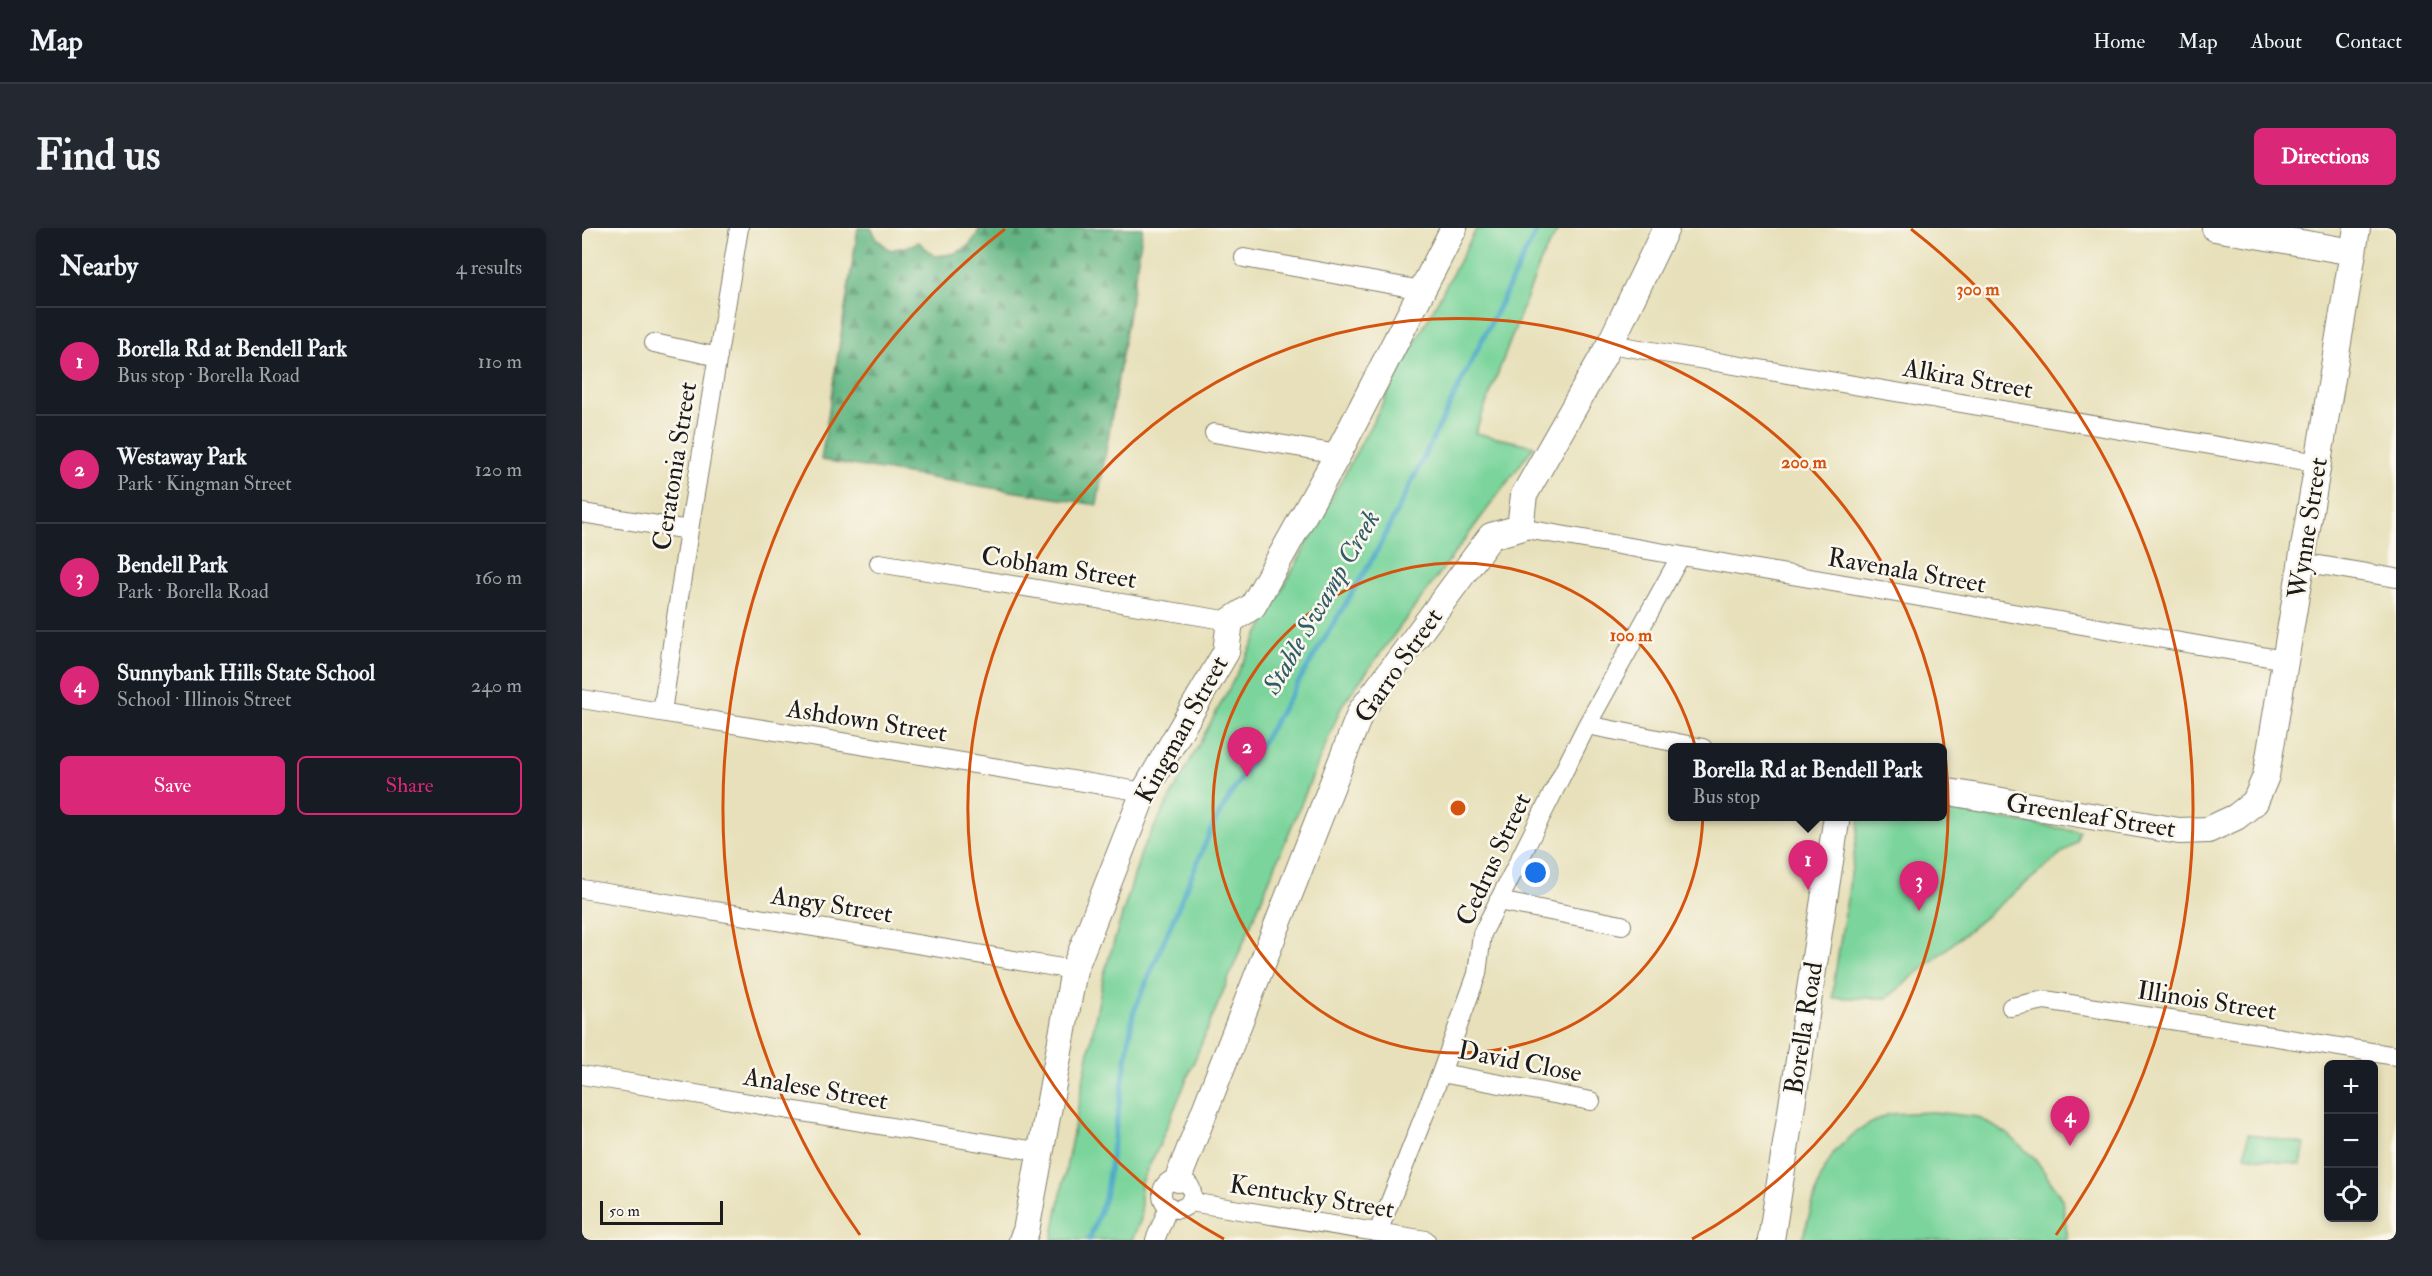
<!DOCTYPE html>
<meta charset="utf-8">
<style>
:root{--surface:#171b24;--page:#242831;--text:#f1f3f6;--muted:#9ea1a6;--line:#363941;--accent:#db2777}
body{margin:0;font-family:"IM FELL Double Pica",serif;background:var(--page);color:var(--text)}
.controls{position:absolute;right:18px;bottom:18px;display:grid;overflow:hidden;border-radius:9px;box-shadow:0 3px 9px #0003}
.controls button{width:54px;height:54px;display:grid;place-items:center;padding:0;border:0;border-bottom:2px solid var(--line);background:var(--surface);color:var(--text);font:30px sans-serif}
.scale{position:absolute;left:18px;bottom:15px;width:123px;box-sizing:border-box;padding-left:6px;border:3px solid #1c1c1c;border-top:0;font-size:16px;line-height:21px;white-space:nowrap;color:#1c1c1c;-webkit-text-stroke:4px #fbf7ec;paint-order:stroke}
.you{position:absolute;left:954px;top:645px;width:21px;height:21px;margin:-15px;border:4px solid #fff;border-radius:50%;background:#1a73e8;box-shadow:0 0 0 9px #1a73e833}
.badge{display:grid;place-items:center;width:39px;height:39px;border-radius:50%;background:var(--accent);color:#fff;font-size:20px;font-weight:700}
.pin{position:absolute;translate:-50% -50px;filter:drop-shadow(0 2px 3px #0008)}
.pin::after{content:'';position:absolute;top:32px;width:21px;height:18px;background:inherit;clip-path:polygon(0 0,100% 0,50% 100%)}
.popup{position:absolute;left:1086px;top:515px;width:279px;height:78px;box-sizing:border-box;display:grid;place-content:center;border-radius:9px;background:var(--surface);filter:drop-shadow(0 2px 4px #0005);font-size:20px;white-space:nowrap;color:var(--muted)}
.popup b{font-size:22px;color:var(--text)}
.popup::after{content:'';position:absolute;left:50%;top:100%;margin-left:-12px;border:12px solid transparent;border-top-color:var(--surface)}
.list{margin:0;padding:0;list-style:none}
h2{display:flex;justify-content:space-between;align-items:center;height:78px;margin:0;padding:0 24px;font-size:26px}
h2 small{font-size:20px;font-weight:400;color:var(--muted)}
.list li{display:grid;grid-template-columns:39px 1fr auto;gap:18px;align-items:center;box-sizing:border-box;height:108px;padding:0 24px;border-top:2px solid var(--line)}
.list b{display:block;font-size:22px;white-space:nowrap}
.list p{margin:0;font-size:20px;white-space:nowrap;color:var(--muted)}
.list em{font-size:20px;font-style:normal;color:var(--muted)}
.actions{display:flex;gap:12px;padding:18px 24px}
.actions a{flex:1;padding:14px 0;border:2px solid var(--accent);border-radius:9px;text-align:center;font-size:21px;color:var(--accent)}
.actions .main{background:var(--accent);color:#fff}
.icon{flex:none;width:33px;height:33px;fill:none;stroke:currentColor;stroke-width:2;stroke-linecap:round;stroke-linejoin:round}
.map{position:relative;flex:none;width:1814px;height:1012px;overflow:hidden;border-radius:9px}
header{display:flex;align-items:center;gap:36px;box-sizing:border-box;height:84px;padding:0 30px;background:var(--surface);border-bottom:2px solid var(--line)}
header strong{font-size:28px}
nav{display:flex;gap:33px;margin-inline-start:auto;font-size:21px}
.intro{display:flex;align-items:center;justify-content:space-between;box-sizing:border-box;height:144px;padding:0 36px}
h1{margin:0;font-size:42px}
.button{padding:15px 27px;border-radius:9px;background:var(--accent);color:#fff;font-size:21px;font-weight:700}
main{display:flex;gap:36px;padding:0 36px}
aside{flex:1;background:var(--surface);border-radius:9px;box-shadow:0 3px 9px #0003}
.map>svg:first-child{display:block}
.forest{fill:url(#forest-firs);stroke:#406950;stroke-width:1.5}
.green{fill:#7ad49b;stroke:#4b785c;stroke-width:1.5}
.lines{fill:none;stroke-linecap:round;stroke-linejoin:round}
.stream{stroke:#48a9c7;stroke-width:5}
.street-casing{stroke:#827e6b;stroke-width:20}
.secondary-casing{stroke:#827e6b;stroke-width:28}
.street{stroke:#fff;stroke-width:18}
.secondary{stroke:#fff;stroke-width:26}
.ring{fill:none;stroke:#d4530e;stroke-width:3}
.labels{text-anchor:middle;stroke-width:5;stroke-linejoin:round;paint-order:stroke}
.street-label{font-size:26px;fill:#1c1c1c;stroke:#fbf7ec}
.water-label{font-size:27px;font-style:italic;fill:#305b69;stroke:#fbf7ec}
.centre{fill:#d4530e;stroke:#fbf7ec;stroke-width:3}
.ring-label{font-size:18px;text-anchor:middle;font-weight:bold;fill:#d4530e;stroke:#fbf7ec;stroke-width:5;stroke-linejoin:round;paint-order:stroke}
</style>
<header>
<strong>Map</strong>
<nav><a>Home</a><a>Map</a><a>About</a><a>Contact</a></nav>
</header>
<div class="intro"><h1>Find us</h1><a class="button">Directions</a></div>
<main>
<aside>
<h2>Nearby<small>4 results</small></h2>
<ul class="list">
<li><span class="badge">1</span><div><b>Borella Rd at Bendell Park</b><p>Bus stop · Borella Road</p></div><em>110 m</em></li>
<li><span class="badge">2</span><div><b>Westaway Park</b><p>Park · Kingman Street</p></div><em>120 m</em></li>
<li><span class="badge">3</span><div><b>Bendell Park</b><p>Park · Borella Road</p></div><em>160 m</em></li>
<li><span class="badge">4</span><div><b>Sunnybank Hills State School</b><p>School · Illinois Street</p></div><em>240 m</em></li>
</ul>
<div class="actions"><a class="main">Save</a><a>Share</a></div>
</aside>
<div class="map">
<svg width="1814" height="1012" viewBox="0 0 1814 1012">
<defs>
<pattern id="forest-firs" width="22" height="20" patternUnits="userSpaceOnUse" patternTransform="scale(1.5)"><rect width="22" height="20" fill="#63b683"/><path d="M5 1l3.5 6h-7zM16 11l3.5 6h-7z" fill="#51936a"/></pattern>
</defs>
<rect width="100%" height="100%" fill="#fbf7ec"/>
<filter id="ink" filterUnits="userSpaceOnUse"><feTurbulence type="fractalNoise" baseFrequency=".0167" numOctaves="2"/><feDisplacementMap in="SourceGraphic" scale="12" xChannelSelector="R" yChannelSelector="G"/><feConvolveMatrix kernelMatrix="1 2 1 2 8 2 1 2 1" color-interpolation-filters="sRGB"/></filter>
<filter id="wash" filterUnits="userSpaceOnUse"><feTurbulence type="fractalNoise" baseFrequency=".008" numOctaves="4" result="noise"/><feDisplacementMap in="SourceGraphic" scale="24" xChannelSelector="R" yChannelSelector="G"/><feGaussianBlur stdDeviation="1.35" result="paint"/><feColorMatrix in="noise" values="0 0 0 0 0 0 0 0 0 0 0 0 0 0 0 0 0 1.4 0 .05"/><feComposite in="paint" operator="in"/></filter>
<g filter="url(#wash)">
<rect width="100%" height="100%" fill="#e7e0ba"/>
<path class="forest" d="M276 0H289L295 11 308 22 324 19 337 14 352 28C376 27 388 23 398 0H561L515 277 239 232Z"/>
<path class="green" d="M895 0H977L960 30 893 205 952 218 760 477 577 918 559 954V991L550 1012H470L522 746 560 622Z
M1361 582 1497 603 1495 613 1305 770H1251L1252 753 1278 589 1361 588Z
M1351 884 1396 889 1427 907 1455 933 1480 971 1486 1012H1220L1239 948 1252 924 1276 902 1307 886Z
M1666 906 1723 916 1719 937 1663 928Z"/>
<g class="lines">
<path class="stream" d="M507 1012 523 970 551 786 632 595 795 323 956 0"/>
</g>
</g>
<g filter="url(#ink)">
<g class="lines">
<g class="street-casing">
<path id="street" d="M662 30 840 62
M72 115 136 129
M1028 116 1736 235
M632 205 756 226
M0 285 107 302
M938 300 1703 432
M1720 334 1814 350
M297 335 648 393
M0 471 562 564
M80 484 107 302 157 0
M1005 497 1121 520
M0 661 492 742
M916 673 1040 697
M1429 779 1463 772 1814 828
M859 845 1009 873
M0 847 459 924
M580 966a15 15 0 1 1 30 0a15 15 0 1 1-30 0Z
M608 974 844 1012
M796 1004 859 845 895 746 900 706 1005 497 1098 329
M573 1012 587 978"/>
</g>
<g class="secondary-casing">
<path id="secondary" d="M1633 0 1771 24
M1361 563 1597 603 1626 602 1654 589 1673 574 1684 548 1775 0
M596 951 779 483 909 308 938 300 942 267 1028 116 1084 0
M440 1012 444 1003 492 742 562 564 644 424 648 393 671 378 756 226 872 0
M1189 1012 1255 588"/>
</g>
<use href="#street" class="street"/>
<use href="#secondary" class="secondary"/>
</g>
</g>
<g class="ring">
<circle cx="876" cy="580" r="245"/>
<path d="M642 1011A490 490 0 1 1 1110 1011"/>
<path d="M278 1007A735 735 0 0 1 423 1M1329 1A735 735 0 0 1 1474 1007"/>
</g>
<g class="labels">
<g class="street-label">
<text transform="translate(1386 150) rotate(10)" y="9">Alkira Street</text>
<text transform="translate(92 238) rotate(-81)" y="9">Ceratonia Street</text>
<text transform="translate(1725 300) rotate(-81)" y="9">Wynne Street</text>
<text transform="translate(477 339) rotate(9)" y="9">Cobham Street</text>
<text transform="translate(1325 342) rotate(10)" y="9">Ravenala Street</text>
<text transform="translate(816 437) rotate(-55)" y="9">Garro Street</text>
<text transform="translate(285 492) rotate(9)" y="9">Ashdown Street</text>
<text transform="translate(599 501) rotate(-61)" y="9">Kingman Street</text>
<text transform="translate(1509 587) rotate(9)" y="9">Greenleaf Street</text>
<text transform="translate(911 631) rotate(-65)" y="9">Cedrus Street</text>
<text transform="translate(250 676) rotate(9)" y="9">Angy Street</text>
<text transform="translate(1625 772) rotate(9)" y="9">Illinois Street</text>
<text transform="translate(1221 800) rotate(-81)" y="9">Borella Road</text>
<text transform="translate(938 833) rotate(11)" y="9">David Close</text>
<text transform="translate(234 860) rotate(10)" y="9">Analese Street</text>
<text transform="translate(730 968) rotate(9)" y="9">Kentucky Street</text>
</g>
<g class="water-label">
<text transform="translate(739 374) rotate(-60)" y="9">Stable Swamp Creek</text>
</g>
</g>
<circle cx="876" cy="580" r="9" class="centre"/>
<g class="ring-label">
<text x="1396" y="67">300 m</text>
<text x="1222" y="240">200 m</text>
<text x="1049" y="413">100 m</text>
</g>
</svg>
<div class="controls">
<button>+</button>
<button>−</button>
<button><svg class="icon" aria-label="locate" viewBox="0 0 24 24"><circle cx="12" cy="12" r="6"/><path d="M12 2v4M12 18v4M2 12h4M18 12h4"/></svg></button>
</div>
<div class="scale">50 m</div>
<div class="you"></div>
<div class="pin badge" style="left:1226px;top:662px">1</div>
<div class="popup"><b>Borella Rd at Bendell Park</b>Bus stop</div>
<div class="pin badge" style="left:665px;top:549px">2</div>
<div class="pin badge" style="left:1337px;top:683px">3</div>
<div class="pin badge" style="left:1488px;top:918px">4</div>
</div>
</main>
